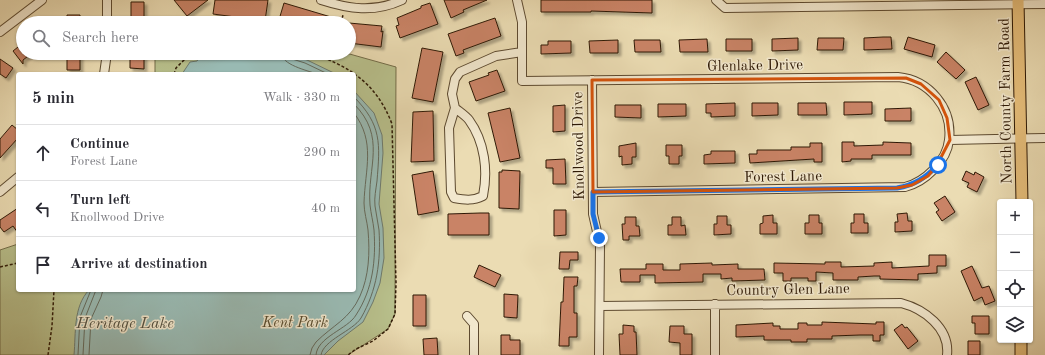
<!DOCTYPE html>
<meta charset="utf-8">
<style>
:root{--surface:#fff;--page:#f7f7f7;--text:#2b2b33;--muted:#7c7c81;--line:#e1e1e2}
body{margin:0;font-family:"Old Standard TT",serif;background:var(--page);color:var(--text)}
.controls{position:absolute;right:12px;bottom:12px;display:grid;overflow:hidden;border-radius:4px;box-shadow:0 1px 3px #0004}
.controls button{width:36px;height:36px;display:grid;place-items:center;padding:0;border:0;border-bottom:1px solid var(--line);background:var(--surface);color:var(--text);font:20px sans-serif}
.stop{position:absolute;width:12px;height:12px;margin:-9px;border:3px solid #1a73e8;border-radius:50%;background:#fff}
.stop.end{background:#1a73e8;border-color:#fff;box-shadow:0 1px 4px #0008}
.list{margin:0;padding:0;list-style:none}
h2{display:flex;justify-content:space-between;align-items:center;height:52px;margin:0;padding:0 16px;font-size:17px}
h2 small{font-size:13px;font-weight:400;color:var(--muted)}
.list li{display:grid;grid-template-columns:26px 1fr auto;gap:12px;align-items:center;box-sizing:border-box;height:56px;padding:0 16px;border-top:1px solid var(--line)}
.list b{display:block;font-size:15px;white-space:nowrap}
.list p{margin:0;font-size:13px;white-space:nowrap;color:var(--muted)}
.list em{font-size:13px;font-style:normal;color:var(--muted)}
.icon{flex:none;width:22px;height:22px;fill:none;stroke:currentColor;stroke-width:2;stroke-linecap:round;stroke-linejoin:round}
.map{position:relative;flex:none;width:1045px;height:355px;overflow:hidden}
.search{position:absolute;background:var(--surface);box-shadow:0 1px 3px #0004;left:16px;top:16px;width:340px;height:44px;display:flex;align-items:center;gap:10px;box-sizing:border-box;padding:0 14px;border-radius:22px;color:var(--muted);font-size:15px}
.panel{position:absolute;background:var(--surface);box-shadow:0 1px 3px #0004;left:16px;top:72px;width:340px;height:220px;border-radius:4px}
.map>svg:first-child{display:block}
.green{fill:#b8c08c;stroke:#736c48}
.water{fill:#99bab3;stroke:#6e7a6d}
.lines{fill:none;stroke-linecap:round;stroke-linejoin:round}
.shore{stroke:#646a5c;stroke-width:1}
.building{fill:#c98366;stroke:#2e1905;filter:url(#shadow)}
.minor-casing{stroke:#5d4a30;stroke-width:10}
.major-casing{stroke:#2e1905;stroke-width:13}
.path{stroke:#2e1905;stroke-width:1.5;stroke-dasharray:3 2;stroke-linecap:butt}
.minor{stroke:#f2e8ce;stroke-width:8}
.major{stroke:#e6be7a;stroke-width:11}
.route{stroke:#1a73e8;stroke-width:5}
.marked{fill:none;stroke:#d5530b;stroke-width:3;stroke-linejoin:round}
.labels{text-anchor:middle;stroke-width:3;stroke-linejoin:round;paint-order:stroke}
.street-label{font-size:15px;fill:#2e1905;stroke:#f2e8ce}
.park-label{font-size:15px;font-style:italic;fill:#574b2e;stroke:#f2e8ce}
.water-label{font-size:16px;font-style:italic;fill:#535142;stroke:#f2e8ce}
</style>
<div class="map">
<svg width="1045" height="355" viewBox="0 0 1045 355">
<defs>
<filter id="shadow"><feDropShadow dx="3" dy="3" stdDeviation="1" flood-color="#0004"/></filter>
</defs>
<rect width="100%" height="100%" fill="#ebdcb3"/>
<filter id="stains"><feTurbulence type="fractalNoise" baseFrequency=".005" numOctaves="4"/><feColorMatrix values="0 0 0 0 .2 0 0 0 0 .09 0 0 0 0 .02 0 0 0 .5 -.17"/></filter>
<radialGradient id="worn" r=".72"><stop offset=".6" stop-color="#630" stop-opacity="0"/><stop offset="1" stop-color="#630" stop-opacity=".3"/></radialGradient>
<path class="green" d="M155 53H346L396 67 395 291V314L388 329 348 355H0V250L18 244V290H354V74H155Z"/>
<path class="water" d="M203 53H283L307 60 336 74H182L190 62 197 61Z
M354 91 374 113 382 135 383 153 379 204 383 228 384 258 380 283 373 302 363 322 338 341 324 355H74C76 333 73 307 89 290H354Z"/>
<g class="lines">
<path class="shore" d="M281 53C282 65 306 70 317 74
M286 53 289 58 305 63 328 74
M78 355 80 317 91 290
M83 355 85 318 96 290
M89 355 91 319 101 297 103 290
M310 355 312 348 316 342C333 325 350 319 360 296 369 276 370 253 368 230 367 221 364 212 364 203 365 169 376 142 354 113
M316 355C317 337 348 329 356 315 373 289 376 260 374 230 373 221 371 214 370 205 367 167 387 137 354 104
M321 355C323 340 353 331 361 318 377 290 381 261 379 230 378 222 376 214 375 206 374 198 376 189 377 181 380 144 382 125 354 97"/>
</g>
<path class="building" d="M174 0H208L187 16Z
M215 0H268L265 21 213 14Z
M444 0H487L463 10 464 12 451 18Z
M541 0H652V13L591 11V12H541Z
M131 2H144V23H131Z
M284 3 331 17 330 23H278Z
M430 3 438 24 400 38 396 26 399 25 397 18 421 8V6Z
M67 15H80V23H67Z
M495 18 501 36 463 50 464 53 456 56 448 34Z
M349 23 382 26 381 32 383 31 381 47 349 43Z
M883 37H891L892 49 864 50V38Z
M908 37 935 45 932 57 904 49Z
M798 38V50L772 51V39Z
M818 38H844L843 50H817Z
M707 39 708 52H680L679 40Z
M726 39H752V51H726Z
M618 40V53H590L589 41Z
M634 40H660L661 52H635Z
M548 41H571V53L541 54V45H548Z
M23 43V53H32L23 60V64L13 51Z
M422 48 443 52 433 102 412 98Z
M946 52 965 70 956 79 937 62Z
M67 53H80V70H67Z
M130 53H144V69L130 68Z
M0 59 13 68 6 78 0 74Z
M497 70 505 91 476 101 469 82 489 75 488 73Z
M976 77 989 105 978 110 965 82Z
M844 102H872V114L844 115Z
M735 103V116L711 117V113H706V104Z
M752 103H778V115L752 116Z
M798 103H826L827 115H798Z
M658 104H686V116L658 117Z
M565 105V131L553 132V106Z
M615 105H641V118L615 117Z
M510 108 520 158 500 162 488 113Z
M911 108V121H885V109Z
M433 111 434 161 411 162 413 112Z
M12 125 18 130V138L0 158V139Z
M842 142H854V146L883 145V142L911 143V155H872V159H851V161L842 162Z
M636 143V157H632V164L622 165V156L619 157V146Z
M810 143H822V162H814V159L750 163 749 154H757V150H791V147H810Z
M666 145H682V156H679V164H669V156H666Z
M711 151H735V163L704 164V155L711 154Z
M565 159 566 184H553V168H546V160Z
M502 170 520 171 519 209 499 208V172H502Z
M433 171 439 211 418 215 412 175Z
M966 171 974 175 975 172 984 177 977 192 967 187 969 183 962 180Z
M945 196 955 212 942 221 936 212 939 210 934 203Z
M18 208V233L13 226 4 232 0 227V220Z
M554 210H566V235L554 236Z
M480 213H489V235H448V214Z
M907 213 908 221H912V231L895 232V222H898L897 214Z
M854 214H864V223H868V233H851V223H854Z
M773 215V223H777V234H760V224L763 223V216Z
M809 215H819V223H822V234H805V223H809Z
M717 216H727V225H731V234L714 235V224H717Z
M625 217H636V226H639L640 236H629V240H623L622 224H625Z
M672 217H681V226L685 225 686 235H668V225H672Z
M560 252H578V260H570L569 269H559Z
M929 255H946V266H937V273L918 274V280L880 279V276H874L858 277V280H833V273L816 272V281H808V278H791V281H783V273H774V263L825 264V262H841V267L874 266V263L892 262V268L929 266Z
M712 263V265L738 264V269H764L765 280 732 281V278L721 279V274H703V282L655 283V275H640V282H621L620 269H646V264H663V270H680V264Z
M479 265 501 275 495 287 474 277Z
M972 266 982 288 989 286 995 301 985 305 982 297 974 301 961 271Z
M564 277H578L577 286H574V313H577V337H569V346H559L561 302H563Z
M504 294 518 295 517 318 504 317Z
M413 295H426V326H413Z
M972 316H989V334H975V323H972Z
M822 322 876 324V322H884V335H880V341H873V335H860L832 336V339H807V342H791V340H764V336L736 337V325L773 323V326H780V329H798V323H807V325H822Z
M902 324 905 328 907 327 918 341 908 349 894 330Z
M623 325 634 326V332H636L637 355H620L619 334H623Z
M670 326H684V334H692V355H680V343L669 342Z
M501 335H510V340H520V355H501Z
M437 338 438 355H424L423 339Z
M968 341H980V355H968Z"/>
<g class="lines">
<g class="minor-casing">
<path id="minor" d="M321 0C349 9 374 13 402 0
M517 0 522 22V81L898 77C929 80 953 108 949 140 947 161 925 182 905 187L593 192
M716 0 725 8 1045 4
M107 23V0
M0 32 42 0
M104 74 107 53
M592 80 593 214 600 245 599 355
M455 108C460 112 466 116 469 120 485 142 488 171 483 196 473 201 465 200 454 198L451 192 449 128 455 108 452 94 455 79 460 72 496 56 522 52
M950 140 1045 138
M0 192 18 177
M715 304V355
M600 306 901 303C924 309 950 328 947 355
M467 316 474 324V355"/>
</g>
<g class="major-casing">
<path id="major" d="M1018 0 1022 202
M1021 355V340"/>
</g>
<path class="path" d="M341 23 343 15
M309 53C349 65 377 84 392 124L396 283 395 314 388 329 373 341 356 349 348 355
M332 59 334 53
M174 74 176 68 191 53
M0 267 18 263
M48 355 52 326 54 290"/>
<use href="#minor" class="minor"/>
<use href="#major" class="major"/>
</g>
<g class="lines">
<path class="route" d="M599 238 593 214V192L897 188C915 185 925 178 938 165"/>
</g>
<path class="marked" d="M906 78 921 84 939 100 947 118 950 140 937 165 928 176 912 185 897 188 593 192 592 80Z"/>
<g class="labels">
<g class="street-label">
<text transform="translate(755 65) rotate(-1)" y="5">Glenlake Drive</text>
<text transform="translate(1005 101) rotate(-91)" y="5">North County Farm Road</text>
<text transform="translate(578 146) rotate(-91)" y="5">Knollwood Drive</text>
<text transform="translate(783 176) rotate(-1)" y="5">Forest Lane</text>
<text transform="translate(788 289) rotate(-1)" y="5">Country Glen Lane</text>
</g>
<g class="park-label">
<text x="295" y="327">Kent Park</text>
</g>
<g class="water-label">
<text x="125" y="328">Heritage Lake</text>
</g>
</g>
<rect width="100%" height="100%" filter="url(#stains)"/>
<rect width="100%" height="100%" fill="url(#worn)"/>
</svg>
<div class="controls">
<button>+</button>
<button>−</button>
<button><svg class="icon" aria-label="locate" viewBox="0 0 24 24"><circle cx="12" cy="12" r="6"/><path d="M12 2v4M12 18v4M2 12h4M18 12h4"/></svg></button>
<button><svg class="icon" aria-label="layers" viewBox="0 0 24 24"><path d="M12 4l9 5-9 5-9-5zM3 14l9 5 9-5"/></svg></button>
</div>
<div class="stop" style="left:938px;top:165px"></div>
<div class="stop end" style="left:599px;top:238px"></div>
<div class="search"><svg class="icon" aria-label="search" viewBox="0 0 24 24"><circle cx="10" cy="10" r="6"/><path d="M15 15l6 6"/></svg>Search here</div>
<section class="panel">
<h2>5 min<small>Walk · 330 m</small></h2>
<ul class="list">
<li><svg class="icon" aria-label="ahead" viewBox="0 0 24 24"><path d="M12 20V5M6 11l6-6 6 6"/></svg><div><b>Continue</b><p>Forest Lane</p></div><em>290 m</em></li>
<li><svg class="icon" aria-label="left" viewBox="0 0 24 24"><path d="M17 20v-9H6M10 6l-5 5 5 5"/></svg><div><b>Turn left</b><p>Knollwood Drive</p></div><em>40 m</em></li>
<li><svg class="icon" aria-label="arrive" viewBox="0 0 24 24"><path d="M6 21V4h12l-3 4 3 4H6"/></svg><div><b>Arrive at destination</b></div></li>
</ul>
</section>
</div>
